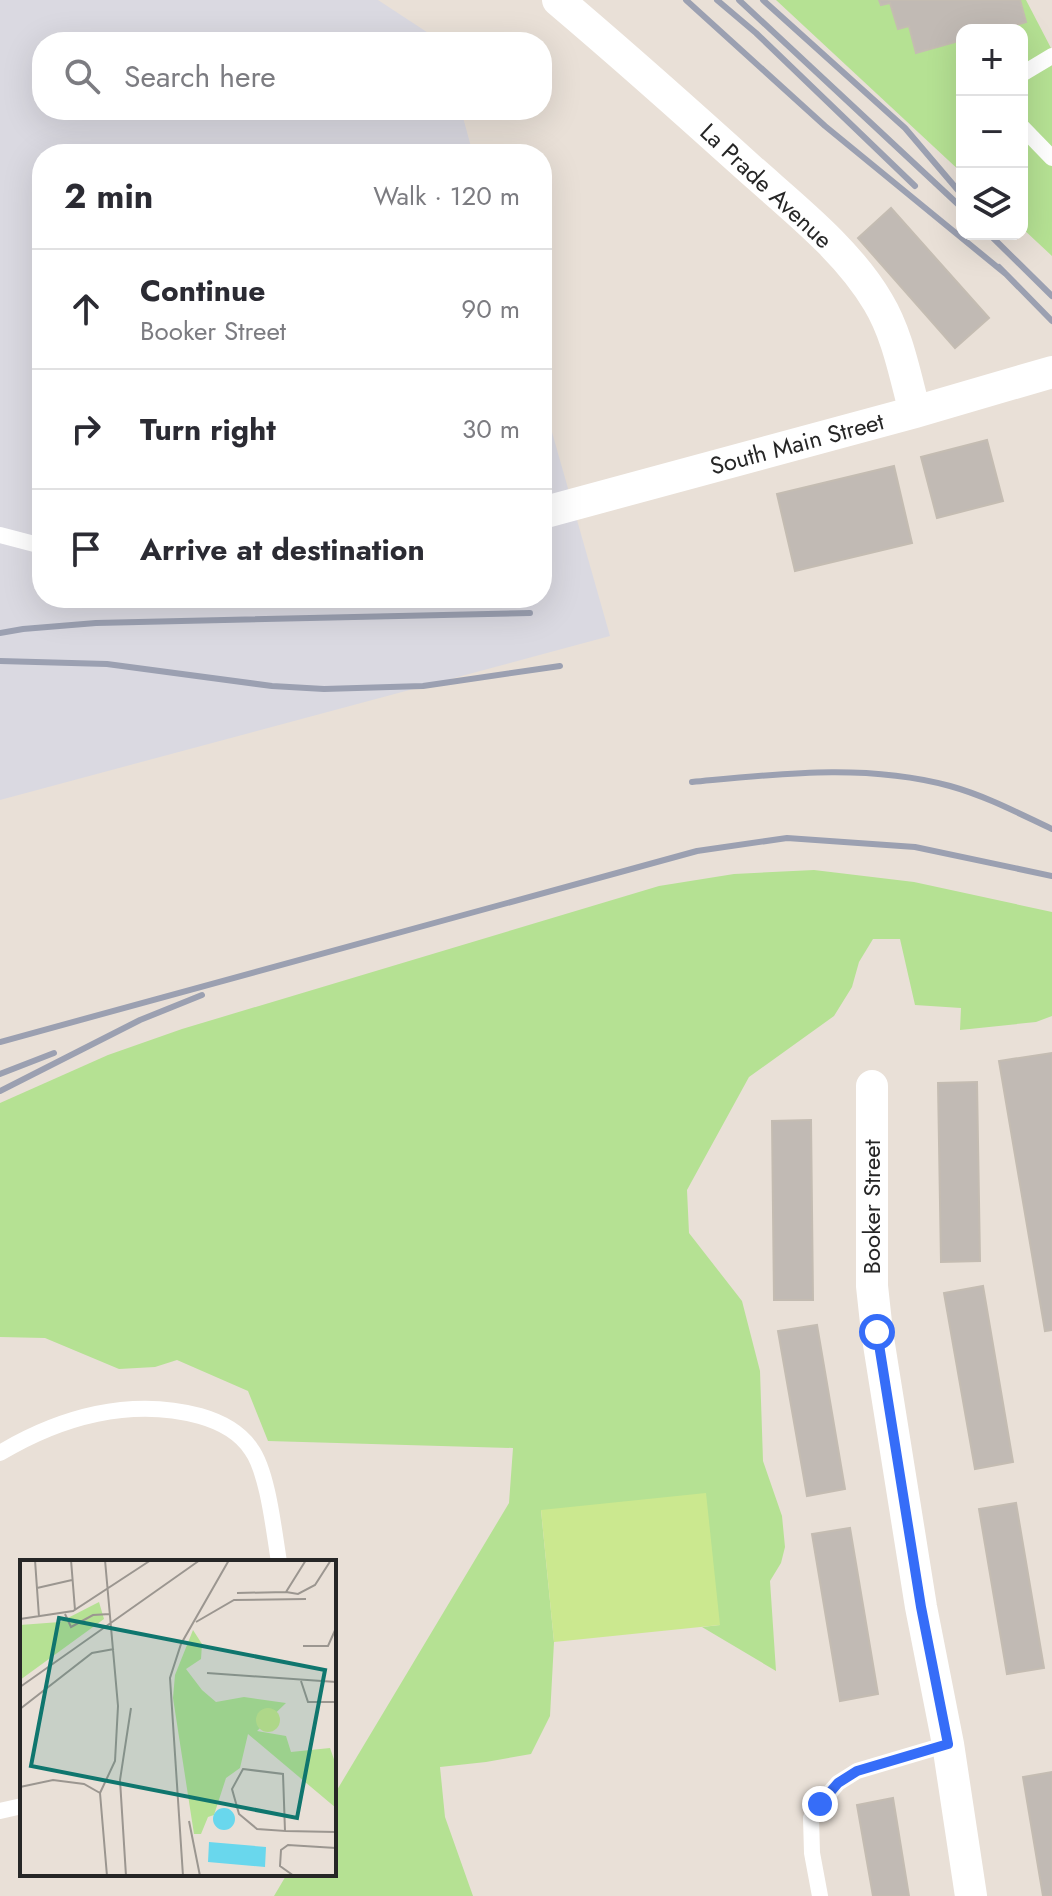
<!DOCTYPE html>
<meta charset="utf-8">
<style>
:root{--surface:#fff;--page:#f2f2f3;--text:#2b2b33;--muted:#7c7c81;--line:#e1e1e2}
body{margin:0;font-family:Jost,sans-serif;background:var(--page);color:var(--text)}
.controls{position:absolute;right:24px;top:24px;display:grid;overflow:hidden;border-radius:16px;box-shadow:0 8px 32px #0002}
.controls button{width:72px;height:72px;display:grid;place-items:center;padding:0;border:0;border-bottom:2px solid var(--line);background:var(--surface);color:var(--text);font:40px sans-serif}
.stop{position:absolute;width:24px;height:24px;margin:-18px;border:6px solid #366df8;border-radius:50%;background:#fff}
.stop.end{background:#366df8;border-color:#fff;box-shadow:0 2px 8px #0008}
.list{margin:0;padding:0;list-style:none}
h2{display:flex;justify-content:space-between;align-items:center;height:104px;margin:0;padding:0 32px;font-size:34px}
h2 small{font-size:26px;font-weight:400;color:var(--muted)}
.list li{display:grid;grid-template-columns:52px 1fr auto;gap:24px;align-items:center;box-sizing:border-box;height:120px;padding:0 32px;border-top:2px solid var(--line)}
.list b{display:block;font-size:30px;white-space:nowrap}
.list p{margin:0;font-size:26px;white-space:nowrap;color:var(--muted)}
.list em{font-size:26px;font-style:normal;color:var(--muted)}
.icon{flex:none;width:44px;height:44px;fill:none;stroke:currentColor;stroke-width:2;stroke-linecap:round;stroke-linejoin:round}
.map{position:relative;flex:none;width:1052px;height:1896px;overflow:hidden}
.search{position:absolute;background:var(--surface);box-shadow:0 8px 32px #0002;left:32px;top:32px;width:520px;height:88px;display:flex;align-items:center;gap:20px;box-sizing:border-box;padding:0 28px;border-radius:32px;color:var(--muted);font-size:30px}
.panel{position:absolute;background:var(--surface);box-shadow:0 8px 32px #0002;left:32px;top:144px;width:520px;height:464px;border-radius:32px}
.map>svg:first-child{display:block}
.industrial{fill:#dad9e1}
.green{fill:#b5e193}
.pitch{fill:#cbe88f}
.building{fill:#c1bab4;stroke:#c4bcb2;stroke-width:2}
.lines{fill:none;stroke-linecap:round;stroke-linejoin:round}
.service{stroke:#fff;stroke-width:16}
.minor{stroke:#fff;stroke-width:32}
.rail{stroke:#9ba0b1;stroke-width:6}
.route{stroke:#366df8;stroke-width:10}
.labels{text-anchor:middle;stroke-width:7;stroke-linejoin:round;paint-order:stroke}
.street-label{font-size:24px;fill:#262626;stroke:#fff}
.inset-road{fill:none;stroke:#9b9690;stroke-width:2}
.view{fill:#0f766e;fill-opacity:0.15;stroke:#0f766e;stroke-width:4}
.inset-edge{fill:none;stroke:#262626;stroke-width:4}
</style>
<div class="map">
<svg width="1052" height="1896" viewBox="0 0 1052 1896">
<rect width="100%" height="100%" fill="#e9e0d7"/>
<path class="industrial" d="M0 0H378L442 42H42V110H461L473 154H42V598H542V397L610 636 0 800Z"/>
<path class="green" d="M776 0H1026L1052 50V256L1022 228V30H962V173Z
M814 870 914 882 1052 912V1016L1036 1022 960 1030 961 1008 915 1005 900 939H873L859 962 852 987 834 1016 749 1077 687 1190 689 1233 742 1301 760 1371 763 1461 782 1516 785 1547 781 1563 770 1581 776 1671 702 1627 720 1625 541 1510 554 1642 550 1716 531 1754 486 1762 440 1767 445 1817 473 1896H274L287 1874H334V1795L509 1503 513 1448 268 1441 248 1391 177 1360 155 1367 119 1369 45 1338 0 1337V1103L108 1055 182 1029 659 886 734 874Z"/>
<path class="pitch" d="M706 1493 720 1625 554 1642 541 1510Z"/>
<path class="building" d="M879 0H1020L1026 22 998 30H962V40L916 53 909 26 898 29 890 3 881 5Z
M891 208 989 318 955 348 858 238Z
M987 440 1003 501 937 518 921 457Z
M894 466 912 543 795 571 777 494Z
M1052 1053V1330L1045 1331 999 1061Z
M977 1082 980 1261 941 1262 938 1083Z
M811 1120 813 1300H774L772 1121Z
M983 1286 1013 1462 975 1469 944 1293Z
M817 1325 845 1489 807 1496 778 1331Z
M1016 1503 1044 1668 1007 1674 979 1509Z
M850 1528 878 1694 840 1701 812 1534Z
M1052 1772V1896H1043L1023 1777Z
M893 1798 909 1896H873L857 1805Z"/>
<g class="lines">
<path class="service" d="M1022 74 1052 56
M1022 127 1052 158
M0 535 42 546
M0 1453C60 1417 131 1397 200 1416 221 1422 239 1431 251 1449 268 1472 274 1532 279 1562
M0 1811 22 1806
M820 1896 812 1853 811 1818 820 1804 838 1783 857 1771 948 1744"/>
<path class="minor" d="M558 0C624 56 688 113 751 170 796 210 848 251 878 302 898 335 905 376 915 412
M542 513 915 412 1052 372
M872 1086V1286L877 1332 921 1607 948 1744 971 1896"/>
<path class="rail" d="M686 0 825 126 1007 275
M717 0 756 33 915 186
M739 0 962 208
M763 0 905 128 962 195
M989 234 1052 296
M999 267 1052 321
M0 633 23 629 96 623 530 613
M0 661 107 664 272 686 324 689 423 686 560 666
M692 782C778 774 865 763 950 786 986 796 1018 813 1052 829
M0 1042 697 851 787 838 915 847 1052 876
M0 1074 54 1053
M0 1091 140 1020 202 995"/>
</g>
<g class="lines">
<path class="route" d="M820 1804 838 1783 857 1771 948 1744 921 1607 877 1332"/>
</g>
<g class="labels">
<g class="street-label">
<text transform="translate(766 186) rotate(43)" y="8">La Prade Avenue</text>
<text transform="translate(797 444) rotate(-15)" y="8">South Main Street</text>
<text transform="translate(872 1207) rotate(-90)" y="8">Booker Street</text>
</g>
</g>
<g transform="translate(20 1560)">
<rect width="316" height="316" fill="#e9e0d7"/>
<path d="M79 42 84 59 0 120V65L40 62ZM173 70 182 84 181 99 166 109 182 130 196 142 224 137 266 143 237 171 266 176 271 192 310 188 316 205V248L228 174 220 208 206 218 194 255 188 257 181 274H174L153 138 155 115Z" fill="#b5e193"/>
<path d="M236 160a12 12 0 1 1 24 0a12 12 0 1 1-24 0Z" fill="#cbe88f"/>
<path d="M193 259a11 11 0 1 1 22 0a11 11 0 1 1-22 0ZM189 282 246 287 245 307 188 302Z" fill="#69d7ed"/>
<path class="inset-road" d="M15 0 19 57M51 0 55 50M85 0 98 146 95 201 80 233 87 316M286 0 266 32 278 34 295 25 311 0M17 28 52 20M217 33 266 32M45 54 51 67 73 55 90 54M0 59 53 51 131 0M176 62 214 40 286 39M283 86H308L316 68M187 113 316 122M281 121 288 142H316M0 127 180 0M316 142V199M0 149 72 93 94 89M223 209 263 214 265 271 237 269 219 254 212 229ZM0 227 33 220 64 224 80 233M169 261 180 316M265 271 316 272M106 316 100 220 111 148M163 316 150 118 161 84 209 0M274 316 260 306 261 290 268 285 316 288"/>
<path class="view" d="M39 58 305 110 277 258 11 206Z"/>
<rect width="316" height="316" class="inset-edge"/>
</g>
</svg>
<div class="controls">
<button>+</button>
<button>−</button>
<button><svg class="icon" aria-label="layers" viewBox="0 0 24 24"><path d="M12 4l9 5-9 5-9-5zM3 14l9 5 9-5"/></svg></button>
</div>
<div class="stop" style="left:877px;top:1332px"></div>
<div class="stop end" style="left:820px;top:1804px"></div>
<div class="search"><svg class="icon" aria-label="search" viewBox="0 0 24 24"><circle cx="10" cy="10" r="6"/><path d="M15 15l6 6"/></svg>Search here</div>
<section class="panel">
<h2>2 min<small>Walk · 120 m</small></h2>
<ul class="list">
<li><svg class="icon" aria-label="ahead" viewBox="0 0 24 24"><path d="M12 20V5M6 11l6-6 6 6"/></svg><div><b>Continue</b><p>Booker Street</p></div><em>90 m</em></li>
<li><svg class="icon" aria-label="right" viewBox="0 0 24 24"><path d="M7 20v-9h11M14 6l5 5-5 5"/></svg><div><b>Turn right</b></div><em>30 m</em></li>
<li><svg class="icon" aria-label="arrive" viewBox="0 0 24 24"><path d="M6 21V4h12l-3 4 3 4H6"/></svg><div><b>Arrive at destination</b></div></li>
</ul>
</section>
</div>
